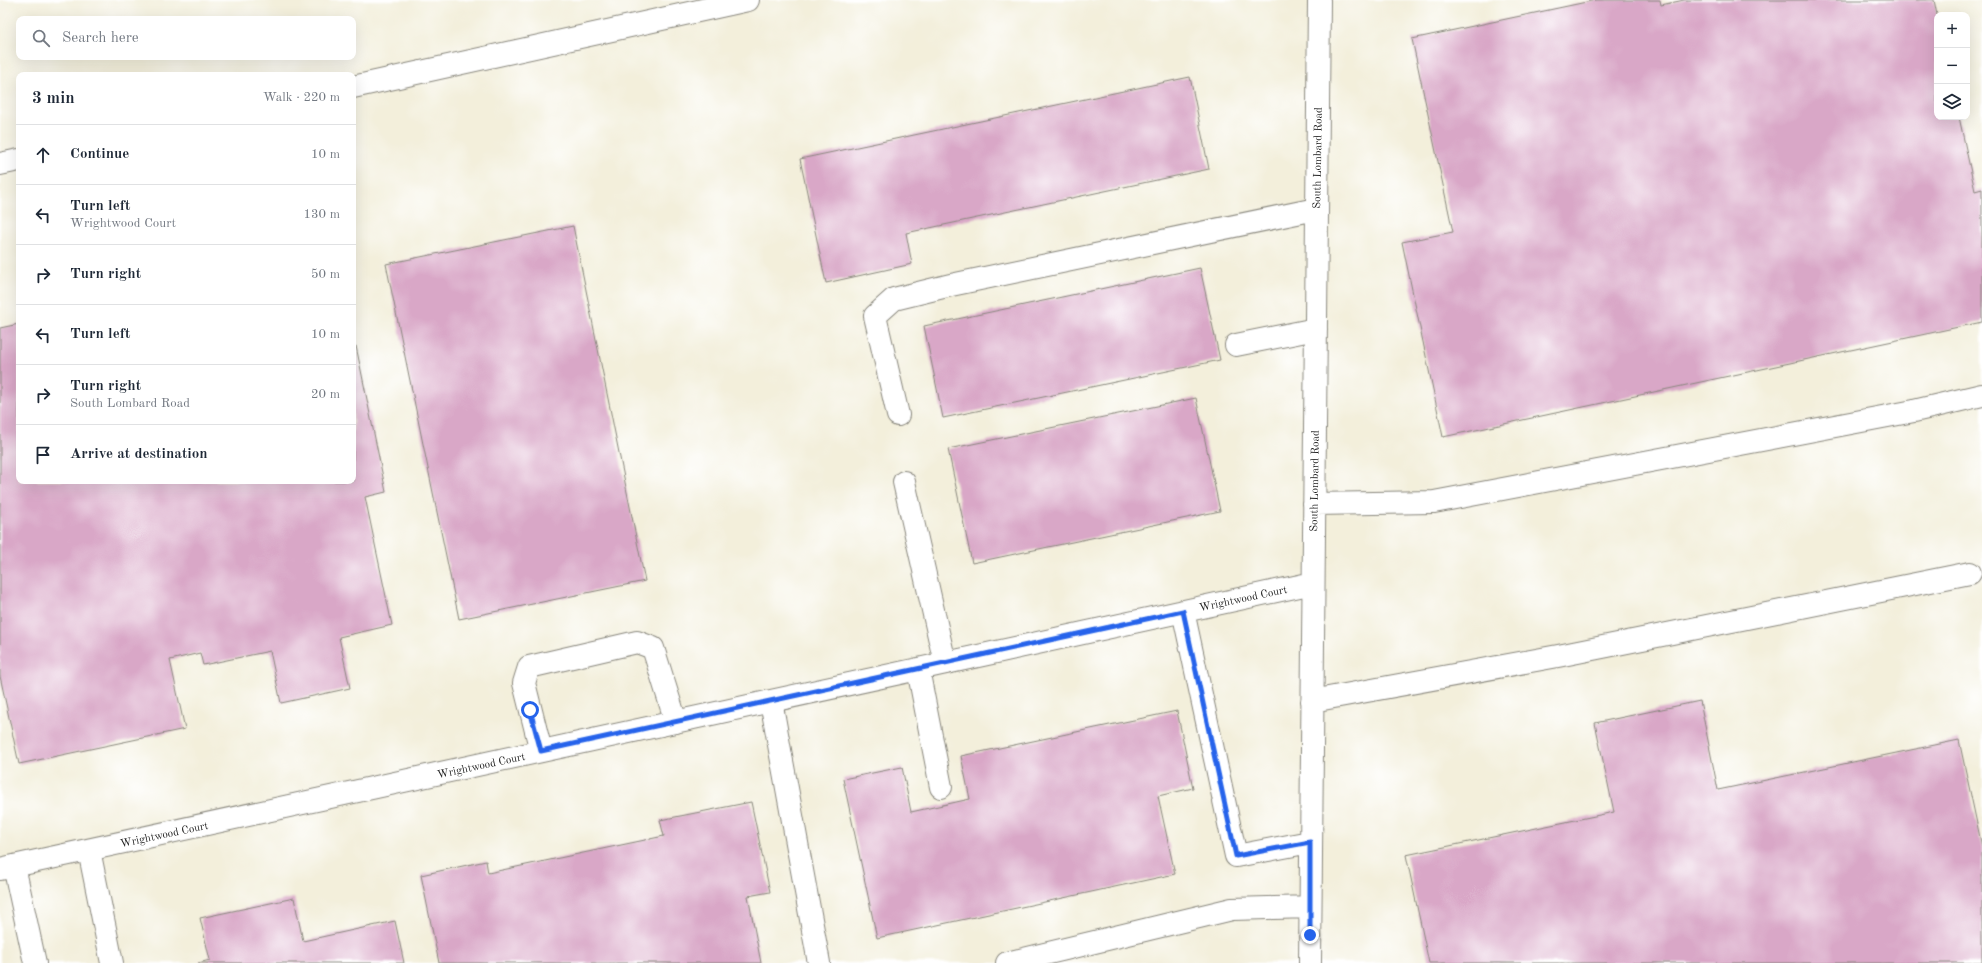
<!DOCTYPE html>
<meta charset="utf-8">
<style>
:root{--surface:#fff;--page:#f6f6f7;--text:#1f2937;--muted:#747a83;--line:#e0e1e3}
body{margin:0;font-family:"Old Standard TT",serif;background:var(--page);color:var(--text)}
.controls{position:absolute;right:12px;top:12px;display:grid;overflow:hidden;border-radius:8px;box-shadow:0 4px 16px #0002}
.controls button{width:36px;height:36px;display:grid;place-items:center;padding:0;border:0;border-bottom:1px solid var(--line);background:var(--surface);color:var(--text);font:20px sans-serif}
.stop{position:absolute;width:12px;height:12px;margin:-9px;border:3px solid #2563eb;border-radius:50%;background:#fff}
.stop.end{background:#2563eb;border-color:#fff;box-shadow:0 1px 4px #0008}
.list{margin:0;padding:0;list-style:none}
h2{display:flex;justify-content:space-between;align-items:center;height:52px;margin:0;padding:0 16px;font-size:17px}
h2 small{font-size:13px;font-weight:400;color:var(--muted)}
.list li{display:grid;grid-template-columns:26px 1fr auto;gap:12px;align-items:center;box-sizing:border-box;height:60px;padding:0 16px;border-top:1px solid var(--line)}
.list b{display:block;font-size:15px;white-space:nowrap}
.list p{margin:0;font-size:13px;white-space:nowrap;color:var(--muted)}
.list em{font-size:13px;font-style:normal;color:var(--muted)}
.icon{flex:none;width:22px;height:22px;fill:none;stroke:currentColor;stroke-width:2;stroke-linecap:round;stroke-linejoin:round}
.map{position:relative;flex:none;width:1982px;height:963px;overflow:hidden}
.search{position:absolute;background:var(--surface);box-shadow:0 4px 16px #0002;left:16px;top:16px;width:340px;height:44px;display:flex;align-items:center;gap:10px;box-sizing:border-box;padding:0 14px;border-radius:8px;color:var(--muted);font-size:15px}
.panel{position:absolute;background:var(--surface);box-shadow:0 4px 16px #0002;left:16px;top:72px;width:340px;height:412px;border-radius:8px}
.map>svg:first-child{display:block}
.building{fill:#d9a7c7}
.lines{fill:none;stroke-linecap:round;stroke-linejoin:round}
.minor-casing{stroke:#88867c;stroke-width:24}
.minor{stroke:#fff;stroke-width:22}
.route{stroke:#2563eb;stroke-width:5}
.labels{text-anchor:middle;stroke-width:4;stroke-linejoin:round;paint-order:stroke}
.street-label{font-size:11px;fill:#1c1c1c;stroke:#fff}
</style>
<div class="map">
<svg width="1982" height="963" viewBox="0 0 1982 963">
<rect width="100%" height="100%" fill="#fff"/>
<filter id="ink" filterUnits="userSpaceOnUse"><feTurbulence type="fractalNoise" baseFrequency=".025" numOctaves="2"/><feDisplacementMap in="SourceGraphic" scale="8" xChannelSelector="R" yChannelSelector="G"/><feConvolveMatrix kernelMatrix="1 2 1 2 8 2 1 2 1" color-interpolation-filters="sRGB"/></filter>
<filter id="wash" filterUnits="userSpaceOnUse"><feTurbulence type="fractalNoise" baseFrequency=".012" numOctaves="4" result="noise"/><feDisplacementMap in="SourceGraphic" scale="16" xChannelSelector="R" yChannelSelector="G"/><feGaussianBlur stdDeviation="0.9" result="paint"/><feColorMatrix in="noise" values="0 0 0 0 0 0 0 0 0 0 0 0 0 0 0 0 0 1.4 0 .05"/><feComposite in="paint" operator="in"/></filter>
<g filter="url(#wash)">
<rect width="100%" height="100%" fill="#f3efdb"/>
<g id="blocks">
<path class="building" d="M1596 0H1660L1661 5 1684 0H1934L1937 15V117H1959L1975 191 1982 189V322L1443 437 1402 242 1453 232 1412 39Z
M1190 77 1209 169 906 233 912 264 826 283 800 159Z
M573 226 645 581 459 619 386 264Z
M1200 268 1220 360 943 418 924 326Z
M19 324V481H353V346H356L386 492 365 497 392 625 339 637 350 688 281 703 270 651 203 665 200 653 170 660 185 729 19 764 0 676V328Z
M1196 398 1220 511 972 563 948 449Z
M1700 701 1718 790 1959 740 1982 847V963H1429L1406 855 1614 812 1595 723Z
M1177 711 1193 788 1158 796 1175 874 877 938 843 779 902 767 911 812 970 799 961 756Z
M751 802 770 892 748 896 761 963H439L421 875 486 861 488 873 664 836 660 820Z
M294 898 303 941 395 921 404 963H198L210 960 200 918Z"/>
</g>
</g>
<g filter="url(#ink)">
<use href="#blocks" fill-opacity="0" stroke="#88867c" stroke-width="1"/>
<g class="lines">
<g class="minor-casing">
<path id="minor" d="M353 87 748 0
M0 164 19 160
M1236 345 1316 329
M898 415 875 316 894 299 951 285 1316 209
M904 482 945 663
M1314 504 1434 502 1914 411 1982 395
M1183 611 1236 856 1310 842
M918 669 941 787
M771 701 819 963
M1312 701 1558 656 1970 573
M541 751 524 683 529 667 637 642 653 648 676 722
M89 850 112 963
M14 866 35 963
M0 869 1313 583
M1007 963 1232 909 1310 907
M1310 963 1319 0"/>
</g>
<use href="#minor" class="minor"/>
</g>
</g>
<g class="lines" filter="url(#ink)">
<path class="route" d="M530 710 541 751 1183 611 1236 856 1310 842V935"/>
</g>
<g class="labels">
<g class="street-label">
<text transform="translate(1317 158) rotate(-89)" y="4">South Lombard Road</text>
<text transform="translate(1314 481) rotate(-89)" y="4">South Lombard Road</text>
<text transform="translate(1243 598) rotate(-12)" y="4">Wrightwood Court</text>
<text transform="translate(481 765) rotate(-12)" y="4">Wrightwood Court</text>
<text transform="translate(164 834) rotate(-12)" y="4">Wrightwood Court</text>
</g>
</g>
</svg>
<div class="controls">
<button>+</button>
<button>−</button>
<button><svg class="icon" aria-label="layers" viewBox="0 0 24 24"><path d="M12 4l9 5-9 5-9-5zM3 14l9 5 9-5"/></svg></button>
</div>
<div class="stop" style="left:530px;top:710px"></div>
<div class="stop end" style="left:1310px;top:935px"></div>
<div class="search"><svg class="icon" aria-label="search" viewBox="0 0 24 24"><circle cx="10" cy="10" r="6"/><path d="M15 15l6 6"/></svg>Search here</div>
<section class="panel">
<h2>3 min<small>Walk · 220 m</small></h2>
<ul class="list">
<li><svg class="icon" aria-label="ahead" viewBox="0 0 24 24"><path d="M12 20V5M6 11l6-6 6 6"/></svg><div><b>Continue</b></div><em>10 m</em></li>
<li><svg class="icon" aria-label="left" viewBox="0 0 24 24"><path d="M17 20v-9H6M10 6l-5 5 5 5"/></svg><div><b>Turn left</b><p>Wrightwood Court</p></div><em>130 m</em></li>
<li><svg class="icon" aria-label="right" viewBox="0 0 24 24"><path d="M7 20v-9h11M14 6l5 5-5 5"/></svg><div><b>Turn right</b></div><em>50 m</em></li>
<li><svg class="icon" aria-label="left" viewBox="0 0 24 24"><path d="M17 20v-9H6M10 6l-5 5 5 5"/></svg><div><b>Turn left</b></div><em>10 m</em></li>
<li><svg class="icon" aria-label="right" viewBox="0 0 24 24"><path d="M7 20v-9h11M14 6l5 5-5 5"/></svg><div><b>Turn right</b><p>South Lombard Road</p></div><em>20 m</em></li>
<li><svg class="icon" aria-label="arrive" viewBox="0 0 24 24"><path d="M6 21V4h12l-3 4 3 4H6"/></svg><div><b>Arrive at destination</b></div></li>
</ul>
</section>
</div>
